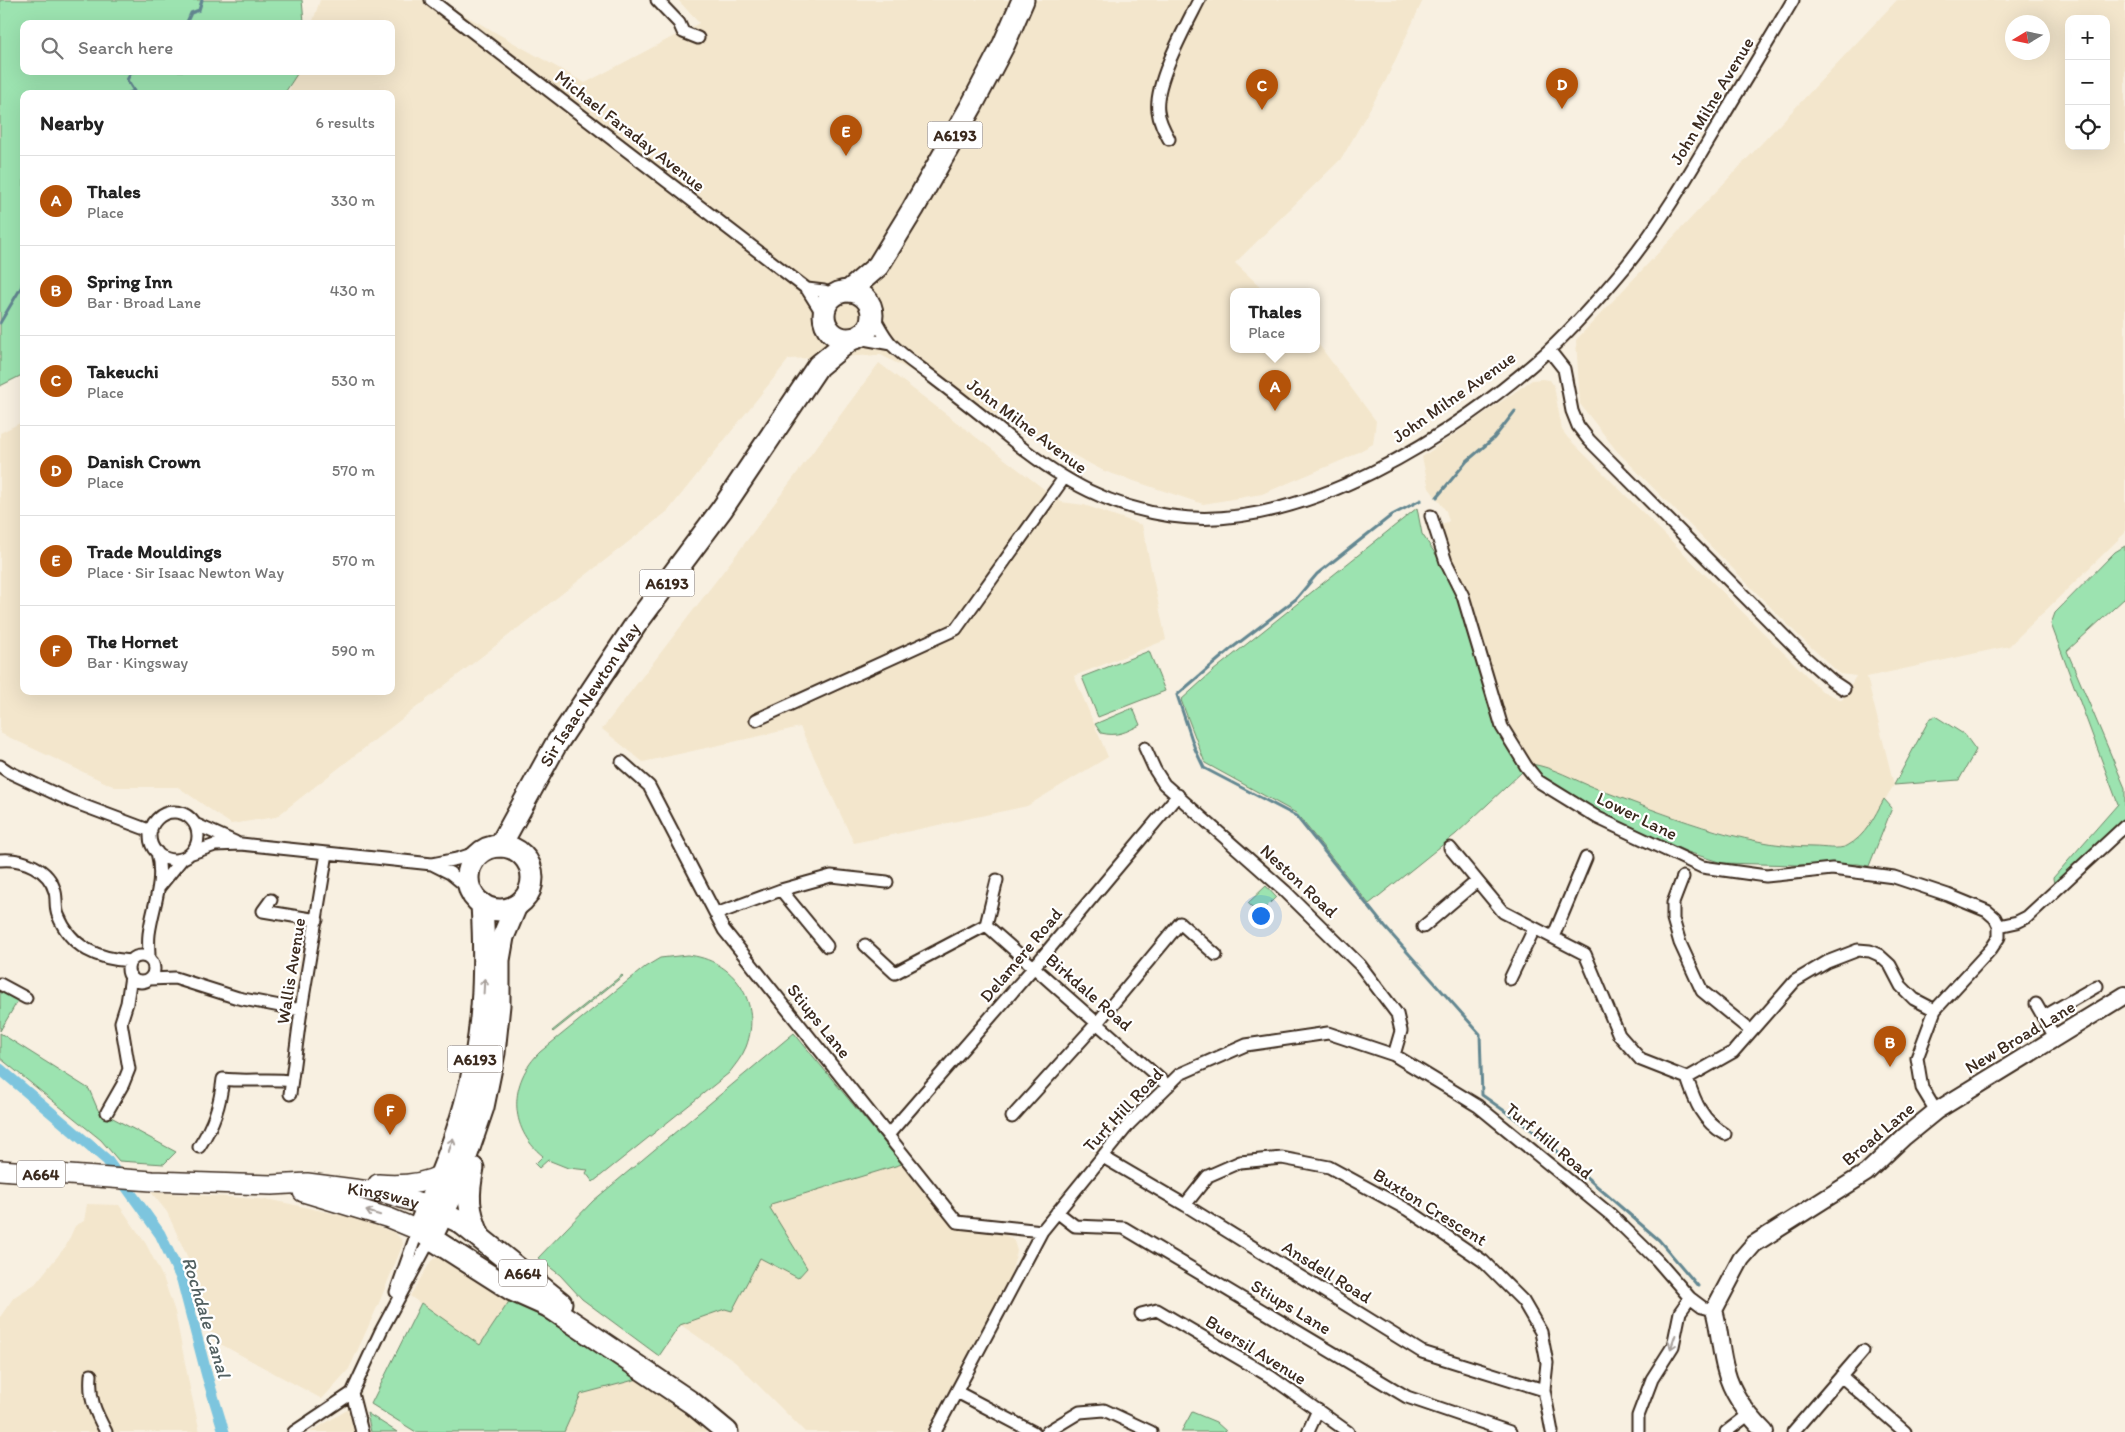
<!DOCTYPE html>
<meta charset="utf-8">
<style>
:root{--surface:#fff;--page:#f2f2f2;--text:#222;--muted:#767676;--line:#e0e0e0;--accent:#b45309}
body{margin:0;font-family:Itim,sans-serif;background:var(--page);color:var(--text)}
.controls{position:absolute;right:15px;top:15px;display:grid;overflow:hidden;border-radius:10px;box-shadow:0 5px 20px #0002}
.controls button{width:45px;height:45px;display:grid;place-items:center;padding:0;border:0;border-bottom:1px solid var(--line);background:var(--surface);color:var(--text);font:25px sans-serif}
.compass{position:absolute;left:2005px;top:15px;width:45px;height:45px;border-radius:50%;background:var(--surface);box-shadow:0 5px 20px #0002;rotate:260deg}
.you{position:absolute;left:1260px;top:915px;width:18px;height:18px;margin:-12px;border:4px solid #fff;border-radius:50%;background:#1a73e8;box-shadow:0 0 0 8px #1a73e833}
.badge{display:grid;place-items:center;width:32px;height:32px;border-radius:50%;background:var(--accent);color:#fff;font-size:16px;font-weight:700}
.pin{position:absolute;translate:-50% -41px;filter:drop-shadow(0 1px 2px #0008)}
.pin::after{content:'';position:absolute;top:26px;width:18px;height:15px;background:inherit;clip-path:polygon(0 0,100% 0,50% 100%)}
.popup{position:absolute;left:1230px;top:288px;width:90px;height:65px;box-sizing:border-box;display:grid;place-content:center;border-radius:10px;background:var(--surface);filter:drop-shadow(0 1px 4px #0005);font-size:16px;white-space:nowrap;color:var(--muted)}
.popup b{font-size:19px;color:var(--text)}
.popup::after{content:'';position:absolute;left:50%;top:100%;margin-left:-10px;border:10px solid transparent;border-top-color:var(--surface)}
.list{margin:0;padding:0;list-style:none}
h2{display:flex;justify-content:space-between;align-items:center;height:65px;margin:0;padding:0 20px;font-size:21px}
h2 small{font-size:16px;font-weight:400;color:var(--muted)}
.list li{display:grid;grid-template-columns:32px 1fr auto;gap:15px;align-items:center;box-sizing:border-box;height:90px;padding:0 20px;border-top:1px solid var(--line)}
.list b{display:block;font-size:19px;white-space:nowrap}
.list p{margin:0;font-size:16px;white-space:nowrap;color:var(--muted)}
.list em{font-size:16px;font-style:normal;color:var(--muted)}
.icon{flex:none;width:28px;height:28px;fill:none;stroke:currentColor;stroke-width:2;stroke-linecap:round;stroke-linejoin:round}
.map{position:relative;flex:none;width:2125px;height:1432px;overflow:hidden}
.search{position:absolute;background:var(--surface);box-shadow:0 5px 20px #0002;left:20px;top:20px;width:375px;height:55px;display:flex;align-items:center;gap:12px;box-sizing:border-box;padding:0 18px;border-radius:10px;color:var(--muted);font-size:19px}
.panel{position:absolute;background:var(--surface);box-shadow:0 5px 20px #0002;left:20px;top:90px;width:375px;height:605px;border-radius:10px}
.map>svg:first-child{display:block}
.built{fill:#f3e6cc;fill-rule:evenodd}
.green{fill:#9ce3b0;stroke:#6c8667}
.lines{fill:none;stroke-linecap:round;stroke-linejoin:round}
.stream{stroke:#638791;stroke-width:3}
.canal{stroke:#7dc5de;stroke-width:11}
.street-casing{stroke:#3b2a1e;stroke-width:15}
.secondary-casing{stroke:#3b2a1e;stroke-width:20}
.primary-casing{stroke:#3b2a1e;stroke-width:22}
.highway-casing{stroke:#3b2a1e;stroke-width:25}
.street{stroke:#fff;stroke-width:11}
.secondary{stroke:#fff;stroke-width:16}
.primary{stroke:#fff;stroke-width:19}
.highway{stroke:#fff;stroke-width:21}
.oneway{stroke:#a79f9a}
.labels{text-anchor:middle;stroke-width:4.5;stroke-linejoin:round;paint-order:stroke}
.shield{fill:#fff;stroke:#766a62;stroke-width:1}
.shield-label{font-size:16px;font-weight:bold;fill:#3b2a1e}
.street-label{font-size:18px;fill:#3b2a1e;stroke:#fff}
.water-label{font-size:19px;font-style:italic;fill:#526061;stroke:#fff}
</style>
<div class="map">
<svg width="2125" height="1432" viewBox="0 0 2125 1432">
<rect width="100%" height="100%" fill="#f8f0e1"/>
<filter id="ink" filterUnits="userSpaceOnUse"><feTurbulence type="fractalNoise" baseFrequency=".02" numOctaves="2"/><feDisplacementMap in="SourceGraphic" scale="10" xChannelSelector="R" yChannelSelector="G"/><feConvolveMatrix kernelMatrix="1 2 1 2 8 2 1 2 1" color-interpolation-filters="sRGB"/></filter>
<g filter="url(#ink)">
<path class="built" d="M320 0H438L585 83 699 23 678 0H1423L1386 80 1342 158 1235 263 1266 292H1234V350H1316V341L1376 421 1373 444 1345 459 1262 494 1203 504 1104 471 881 355 789 359 668 511 276 817 231 824 178 787H115L0 733V433L24 421V691H391V94H288L296 71H391V24H312Z
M1897 0H2125V533L2009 646 1867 677 1894 785 1862 837 1845 847H1799L1754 841 1682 820 1591 787 1546 768 1531 764 1511 728 1468 600 1438 527 1449 521 1446 511 1429 488 1422 457 1532 380 1542 379 1550 380 1554 386 1562 430 1568 438 1822 691 1842 700 1856 676 1840 674 1799 636 1616 450 1580 404 1576 340ZM2069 19H2106V146H2069ZM2012 22H2042V52H2012Z
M879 363 1061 502 1084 505 1142 525 1166 640 1074 676 1108 757 1027 806 854 843 800 727 643 762 602 729 742 547Z
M794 1033 954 1227 1006 1235 1014 1241 1017 1251 1010 1277 926 1432H805L735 1362 681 1325 659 1356 582 1299 560 1275 538 1258 593 1201Z
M151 1192 272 1200 359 1219 395 1233 402 1240 403 1244 379 1303 349 1369 322 1399 213 1340 191 1265 167 1212Z
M87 1204 119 1205 146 1244 164 1280 175 1312 190 1388 200 1432H0V1317L14 1297 35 1284 66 1246 75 1226 84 1221Z
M439 1255 512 1297 683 1408 707 1432H416L371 1404 421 1304 410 1296 431 1261Z
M349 1409 355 1432H310Z"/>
<path class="green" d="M0 0H302L304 22V24H24V71H299L284 94H24V374L0 386Z
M1417 508 1422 534 1443 565 1456 591 1497 727 1522 772 1456 834 1369 904 1296 813 1205 763 1181 700 1213 671Z
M2125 546V598L2067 651 2125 788V817L2054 884 2053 878 2118 804 2051 624 2055 613 2115 552Z
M1149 651 1165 691 1098 717 1082 677Z
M1133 708 1140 725C1126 732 1117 737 1101 733L1095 724Z
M1935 716 1965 735 1976 750 1959 780 1894 785 1930 718Z
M1531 764C1553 767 1574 780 1595 788 1662 813 1742 847 1814 847 1823 847 1839 850 1847 846 1866 836 1874 817 1884 799L1892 808 1869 866 1858 864 1798 865 1722 863 1688 852 1586 807 1542 776Z
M1266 886 1276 897 1259 914 1248 903Z
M687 955C734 959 763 1003 746 1047 742 1057 735 1065 729 1073L593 1182 586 1173 588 1170 568 1168 548 1160 539 1168 535 1164 543 1156C508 1128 509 1082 540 1052L645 967 660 958Z
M622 975 623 976 553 1032 552 1031Z
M0 986 20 997 0 1031Z
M0 1033 89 1089 98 1110 176 1152 164 1164 119 1161 101 1140 0 1058Z
M794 1033 902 1164 771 1204 770 1208 807 1268 798 1278 760 1258 732 1311 725 1309 680 1325 659 1356 582 1299 560 1275 538 1258 593 1201Z
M512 1297 638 1379 581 1394 564 1432H416L371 1404 421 1303 480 1345Z
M1192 1412 1216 1422 1227 1432H1181Z
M367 1413 397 1432H371Z"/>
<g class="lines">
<path class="stream" d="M186 24 191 13 199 10 202 0
M127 94 134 91 127 80 132 71
M0 323 22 286 24 266
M1437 497 1467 461 1494 438 1515 411
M1421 500 1392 515 1317 574 1296 599 1232 648 1177 695 1195 749 1204 768 1296 816 1385 927 1480 1034 1482 1095 1533 1131 1659 1240 1698 1286"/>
<path class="canal" d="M0 1069 107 1160 160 1234 182 1280 207 1376 224 1432"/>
<g class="street-casing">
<path id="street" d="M431 0 807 289 824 316
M657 0 679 23 683 32 698 38
M1169 139C1164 130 1159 121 1158 111 1154 83 1186 26 1199 0
M807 289 824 291 836 295
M872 314C878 324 884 337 892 345 903 356 918 366 931 376 960 398 989 421 1017 444 1065 482 1110 507 1171 516 1299 535 1457 434 1548 351 1576 325 1602 295 1627 265 1659 225 1685 181 1711 137 1738 91 1766 46 1793 0
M858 338 891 344
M1549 350 1564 369 1572 411 1578 426 1589 440 1808 660 1832 681 1844 689
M1431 516 1446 562 1463 596 1502 727 1526 766 1538 781 1598 818 1702 867 1766 876 1832 869 1894 877 1948 895 1987 911 1995 918 1999 926
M756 720 956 629 1064 478
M1145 748 1155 770 1164 784 1285 891 1360 965 1397 1014 1401 1031 1394 1055
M622 762 649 786 724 930 957 1222 1042 1231
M0 766 9 772 71 801 151 831
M150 836a24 24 0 1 1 48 0a24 24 0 1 1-48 0Z
M195 824 235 842
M1450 848 1503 912 1585 954 1619 1035 1641 1060 1687 1078 1733 1052 1795 981 1827 962 1858 950 1870 951 1879 955 1890 965 1901 986 1914 999 1935 1010
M192 853 215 845 241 844 432 864 457 859 484 850
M0 860C22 858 49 868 55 892 57 899 55 908 58 915 71 948 98 959 131 961
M432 864 450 873 472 891
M1683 877 1673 903V919L1680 943 1702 991 1751 1031
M160 886 182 859
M781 890 827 946
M271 900 263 911 317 920
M716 914 781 890 831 876 887 882
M986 925 1168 1086
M1423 927 1477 881
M1553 937 1586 858
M865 945 895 973 986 925 997 880
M128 969a13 13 0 1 1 26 0a13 13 0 1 1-26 0Z
M149 958C149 950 148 942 149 934 153 904 165 883 157 852
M149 979 175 978 238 998 301 1010
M1510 979 1534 929
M0 984 26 998
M2036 1004 2056 1039
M2043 1017 2097 986
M1687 1078C1695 1102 1702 1121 1725 1134
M290 1094 301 1010 327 853
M1936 1111 1922 1088 1917 1058 1935 1010 1991 949 1999 937V926L2017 922 2027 917 2125 826
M107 1112 123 1084 129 1069 121 1022 127 1003 131 976
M1012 1117 1097 1023 1180 923 1216 955
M888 1135 1034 967 1178 795
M199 1147C214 1124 220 1105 223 1079 246 1082 268 1078 291 1081
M1103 1157 1185 1205 1422 1352 1544 1390
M1185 1205 1208 1176 1240 1162 1282 1158 1329 1167 1408 1210 1483 1261 1523 1301 1541 1332 1547 1363 1544 1390 1552 1432
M1057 1212 1075 1226 1124 1228 1407 1397 1510 1432
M396 1292 418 1230
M1141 1314 1157 1310 1271 1377 1348 1432
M91 1375C89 1400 95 1411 106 1432
M1841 1376 1905 1432
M957 1392 1033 1432
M352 1393 362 1432
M294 1432 352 1393 381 1331 431 1238
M935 1432 1042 1231 1129 1124 1180 1074 1246 1045 1328 1033 1394 1055 1478 1106 1611 1215 1657 1260 1690 1298 1702 1307 1714 1310
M1047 1432 1080 1412 1104 1410 1151 1432
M1308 1432 1318 1410
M1638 1432V1416L1652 1379 1673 1346 1680 1312 1690 1298
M1726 1432 1748 1415
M1793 1432 1863 1351"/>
</g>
<g class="secondary-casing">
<path id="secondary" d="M1765 1432C1748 1415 1732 1395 1726 1371 1720 1351 1720 1330 1714 1310L1741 1259 1754 1244 1866 1173 1904 1137 1936 1111 2125 995"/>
</g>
<g class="primary-casing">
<g id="primary">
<path id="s1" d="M0 1170 152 1181 272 1185 307 1183 385 1193 428 1206"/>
<path d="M378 1184C400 1186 421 1185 441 1175"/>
<path d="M303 1192 389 1218 418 1230"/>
</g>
</g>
<g class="highway-casing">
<g id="highway">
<path d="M849 291 878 266 913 209 972 105 1004 44 1023 0"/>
<circle cx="848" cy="315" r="24"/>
<path id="s2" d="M500 846 555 746 636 624 722 509 818 366 851 339"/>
<circle cx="500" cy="878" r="32"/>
<path d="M482 904C486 974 484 1037 465 1105 453 1148 435 1189 418 1230L512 1290 548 1306 692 1403 727 1432"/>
<path d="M473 1168C467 1196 468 1210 479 1236"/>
<path d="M433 1209 460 1222 561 1303"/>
<path d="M431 1238 455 1189 483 1107 494 1053 499 1005V960L503 937 516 906"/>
</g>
</g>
<use href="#street" class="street"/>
<use href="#secondary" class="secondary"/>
<use href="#primary" class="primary"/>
<use href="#highway" class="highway"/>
</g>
<defs><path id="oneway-shaft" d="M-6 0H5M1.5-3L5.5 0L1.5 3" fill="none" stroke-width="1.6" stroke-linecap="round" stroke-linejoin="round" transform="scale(1.25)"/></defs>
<g class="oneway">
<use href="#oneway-shaft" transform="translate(484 986) rotate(-87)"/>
<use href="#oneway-shaft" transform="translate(451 1145) rotate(-71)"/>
<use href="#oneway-shaft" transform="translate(373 1213) rotate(-163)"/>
<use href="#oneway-shaft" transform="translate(1673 1342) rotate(109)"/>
</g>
</g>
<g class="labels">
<g class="shield">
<rect x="927.5" y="121.5" width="55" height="27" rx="4"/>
<rect x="639.5" y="569.5" width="55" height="27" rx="4"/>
<rect x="447.5" y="1045.5" width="55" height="27" rx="4"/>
<rect x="17" y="1160.5" width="48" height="27" rx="4"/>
<rect x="499" y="1259.5" width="48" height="27" rx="4"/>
</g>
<g class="shield-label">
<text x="955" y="141">A6193</text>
<text x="667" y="589">A6193</text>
<text x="475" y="1065">A6193</text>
<text x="41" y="1180">A664</text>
<text x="523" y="1279">A664</text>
</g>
<g class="street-label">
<text transform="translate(1712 101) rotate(-59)" y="6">John Milne Avenue</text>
<text transform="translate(630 131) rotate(38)" y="6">Michael Faraday Avenue</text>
<text transform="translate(1454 397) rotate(-35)" y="6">John Milne Avenue</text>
<text transform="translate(1027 426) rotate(37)" y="6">John Milne Avenue</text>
<text dy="6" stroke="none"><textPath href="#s2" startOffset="176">Sir Isaac Newton Way</textPath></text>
<text transform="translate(1637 816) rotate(26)" y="6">Lower Lane</text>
<text transform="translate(1299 881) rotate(43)" y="6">Neston Road</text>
<text transform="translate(1021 955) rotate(-50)" y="6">Delamere Road</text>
<text transform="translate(291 971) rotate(-81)" y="6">Wallis Avenue</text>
<text transform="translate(1089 992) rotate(41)" y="6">Birkdale Road</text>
<text transform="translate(819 1021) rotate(51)" y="6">Stiups Lane</text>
<text transform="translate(2020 1037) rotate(-31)" y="6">New Broad Lane</text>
<text transform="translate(1123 1110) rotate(-47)" y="6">Turf Hill Road</text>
<text transform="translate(1878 1134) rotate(-40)" y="6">Broad Lane</text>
<text transform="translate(1549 1141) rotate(40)" y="6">Turf Hill Road</text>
<text dy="6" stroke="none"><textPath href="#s1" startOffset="385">Kingsway</textPath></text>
<text transform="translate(1430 1207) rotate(32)" y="6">Buxton Crescent</text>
<text transform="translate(1327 1272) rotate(32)" y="6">Ansdell Road</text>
<text transform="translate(1291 1307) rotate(31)" y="6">Stiups Lane</text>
<text transform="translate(1256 1350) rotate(32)" y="6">Buersil Avenue</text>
</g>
<g class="water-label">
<text transform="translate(207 1317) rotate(73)" y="7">Rochdale Canal</text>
</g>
</g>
</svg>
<div class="controls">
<button>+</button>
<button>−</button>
<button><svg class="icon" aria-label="locate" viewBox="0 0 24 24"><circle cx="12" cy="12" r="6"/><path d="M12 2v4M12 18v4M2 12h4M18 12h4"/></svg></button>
</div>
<svg class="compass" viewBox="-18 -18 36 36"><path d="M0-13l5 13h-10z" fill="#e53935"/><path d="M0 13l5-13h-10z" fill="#767676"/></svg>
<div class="you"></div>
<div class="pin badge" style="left:1275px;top:411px">A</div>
<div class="popup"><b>Thales</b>Place</div>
<div class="pin badge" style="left:1890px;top:1067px">B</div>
<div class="pin badge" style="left:1262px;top:110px">C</div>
<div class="pin badge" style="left:1562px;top:109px">D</div>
<div class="pin badge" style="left:846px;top:156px">E</div>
<div class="pin badge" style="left:390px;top:1135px">F</div>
<div class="search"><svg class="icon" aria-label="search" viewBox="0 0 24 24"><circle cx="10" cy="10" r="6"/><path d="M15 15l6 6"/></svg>Search here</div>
<section class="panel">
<h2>Nearby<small>6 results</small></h2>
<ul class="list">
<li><span class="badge">A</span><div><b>Thales</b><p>Place</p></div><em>330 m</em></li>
<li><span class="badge">B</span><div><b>Spring Inn</b><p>Bar · Broad Lane</p></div><em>430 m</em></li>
<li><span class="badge">C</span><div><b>Takeuchi</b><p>Place</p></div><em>530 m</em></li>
<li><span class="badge">D</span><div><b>Danish Crown</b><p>Place</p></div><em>570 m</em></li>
<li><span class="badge">E</span><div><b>Trade Mouldings</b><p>Place · Sir Isaac Newton Way</p></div><em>570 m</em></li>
<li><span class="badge">F</span><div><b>The Hornet</b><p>Bar · Kingsway</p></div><em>590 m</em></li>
</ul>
</section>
</div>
